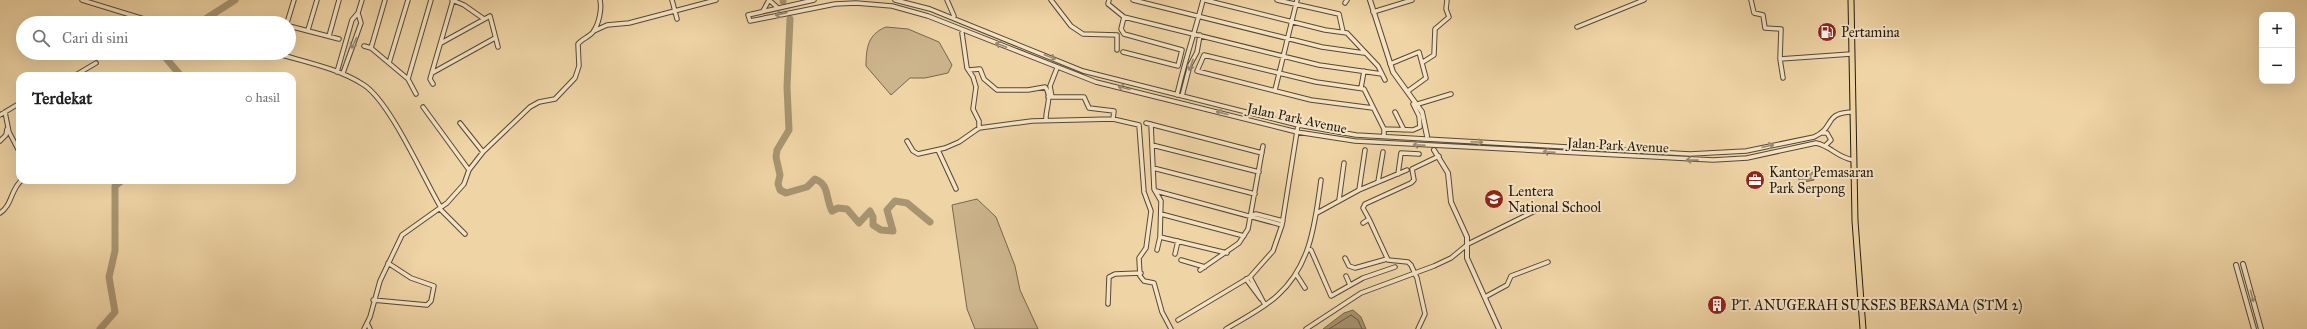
<!DOCTYPE html>
<html lang="id">
<meta charset="utf-8">
<style>
:root{--surface:#fff;--page:#f6f6f6;--text:#222;--muted:#767676;--line:#e0e0e0}
body{margin:0;font-family:"IM FELL Great Primer",serif;background:var(--page);color:var(--text)}
.controls{position:absolute;right:12px;top:12px;display:grid;overflow:hidden;border-radius:8px;box-shadow:0 4px 16px #0002}
.controls button{width:36px;height:36px;display:grid;place-items:center;padding:0;border:0;border-bottom:1px solid var(--line);background:var(--surface);color:var(--text);font:20px sans-serif}
.list{margin:0;padding:0;list-style:none}
h2{display:flex;justify-content:space-between;align-items:center;height:52px;margin:0;padding:0 16px;font-size:17px}
h2 small{font-size:13px;font-weight:400;color:var(--muted)}
.icon{flex:none;width:22px;height:22px;fill:none;stroke:currentColor;stroke-width:2;stroke-linecap:round;stroke-linejoin:round}
.map{position:relative;flex:none;width:2307px;height:329px;overflow:hidden}
.search{position:absolute;background:var(--surface);box-shadow:0 4px 16px #0002;left:16px;top:16px;width:280px;height:44px;display:flex;align-items:center;gap:10px;box-sizing:border-box;padding:0 14px;border-radius:22px;color:var(--muted);font-size:15px}
.panel{position:absolute;background:var(--surface);box-shadow:0 4px 16px #0002;left:16px;top:72px;width:280px;height:112px;border-radius:12px}
.map>svg:first-child{display:block}
.green{fill:#ccb48c;stroke:#77674e}
.water{fill:#a99572;stroke:#73644b}
.lines{fill:none;stroke-linecap:round;stroke-linejoin:round}
.shore{stroke:#665841;stroke-width:1}
.river{stroke:#a99572;stroke-width:7}
.minor-casing{stroke:#554835;stroke-width:5.5}
.tertiary-casing{stroke:#554835;stroke-width:6}
.primary-casing{stroke:#221a10;stroke-width:7}
.minor{stroke:#f5e3c4;stroke-width:3.5}
.tertiary{stroke:#f5e3c4;stroke-width:4}
.primary{stroke:#efd4a5;stroke-width:5}
.oneway{stroke:#968973}
.labels{text-anchor:middle;stroke-width:4;stroke-linejoin:round;paint-order:stroke}
.poi-label{font-size:14px;fill:#221a10;stroke:#f5e3c4;text-anchor:start}
.street-label{font-size:14px;fill:#221a10;stroke:#f5e3c4}
</style>
<div class="map">
<svg width="2307" height="329" viewBox="0 0 2307 329">
<rect width="100%" height="100%" fill="#efd4a5"/>
<filter id="stains"><feTurbulence type="fractalNoise" baseFrequency=".005" numOctaves="4"/><feColorMatrix values="0 0 0 0 .2 0 0 0 0 .09 0 0 0 0 .02 0 0 0 .5 -.17"/></filter>
<radialGradient id="worn" r=".72"><stop offset=".6" stop-color="#630" stop-opacity="0"/><stop offset="1" stop-color="#630" stop-opacity=".3"/></radialGradient>
<path class="green" d="M886 27 908 29 939 42 952 65 948 73 925 78H910L891 95 866 66C866 48 868 34 886 27Z
M977 199 996 217 1015 266 1020 290 1038 329H975L967 309 952 205Z"/>
<path class="water" d="M1813 172 1814 180 1800 183 1798 176Z
M1353 310 1361 317 1366 329H1323L1344 313Z"/>
<g class="lines">
<path class="shore" d="M1329 329 1351 315 1358 320 1362 329"/>
<path class="river" d="M783 0V1
M790 19 787 87 789 130 777 150 776 157 780 175 778 184 780 190 786 193 807 187 815 179C830 185 825 198 832 211L838 208 847 209 859 223 870 211 873 217V225L881 230 893 231 887 210 895 201 907 203 930 222
M199 23 235 0
M168 53 165 57 181 76
M100 329 115 312 109 277 115 251V186L123 180"/>
<g class="minor-casing">
<path id="minor" d="M82 0 157 23
M452 0 464 5 484 19
M672 0 677 19
M769 0 778 8
M814 0 748 15 750 21 835 4 856 3 892 6 928 16 1096 82 1297 132 1355 141 1713 160 1747 158 1816 143C1831 146 1836 157 1853 160
M895 0 930 9 1083 71 1298 125 1356 135 1690 154 1746 151 1814 137C1836 127 1823 113 1852 112
M947 0 954 16
M1051 0 1071 26 1083 34 1117 35V50
M1109 0 1108 4 1124 17
M1133 0 1322 47 1364 53
M1205 0 1325 30 1347 33 1378 66 1385 80
M1277 0 1339 14 1343 32
M1751 0 1754 13 1763 15 1765 28 1781 29 1780 59 1851 54
M1345 3 1347 0
M763 11 769 0
M1373 12 1412 0
M1124 17 1319 65 1382 74
M174 23H175
M287 23 294 0
M289 26 339 39
M1577 27 1644 0
M308 30 317 0
M594 31 607 25 629 23 716 0
M962 33 967 68 973 77 976 87 973 109 979 121V128
M329 36 339 0
M441 43 490 16 498 47
M364 46 371 48 408 79 416 94
M371 48 385 0
M1123 52 1178 66 1182 50 1124 34 1121 29 1124 17
M275 53C305 62 338 68 364 85 390 102 423 177 440 206
M1780 59 1783 78
M1423 62 1434 55 1435 29 1449 17 1446 9 1447 0
M389 63 408 0
M1390 64 1419 52 1426 78 1408 91
M969 70 980 69 984 79 997 90H1028L1045 87C1053 96 1045 110 1046 120
M337 72 352 20 358 13 362 0
M343 73 361 23 358 13
M432 73 495 38
M74 76 96 63
M408 79 431 0
M433 84 430 79 453 0
M1361 88 1364 71
M1275 90 1297 0
M1177 95C1184 63 1195 32 1203 0
M1182 96 1190 65 1197 52 1200 35
M1048 97H1084L1089 108 1114 111 1113 119
M1052 97 1050 86 1057 68
M1418 104 1451 94
M423 107 469 170
M1373 108 1311 100 1197 71 1204 55 1316 82 1364 89 1384 129V136
M5 112 9 132 20 153
M1395 112 1404 130
M0 115 20 103
M460 123 483 152
M1146 123 1262 153
M1151 124 1154 189 1161 201 1160 237 1157 250
M1384 129 1413 130 1420 127 1419 116 1413 104
M1822 133H1827L1831 140 1826 145
M0 141 6 135 7 129
M907 141 913 151 918 154 945 148 959 142 979 128 1032 121 1113 119 1139 125 1144 192 1151 211 1146 248 1139 258 1140 276 1144 281 1154 283 1162 312 1171 329
M1152 145 1259 172
M938 150 956 189
M1153 168 1255 194
M1398 174 1401 153 1419 154
M1378 182 1383 152
M1359 190 1365 150
M1156 191 1282 225
M1339 200 1344 163
M440 209 465 234
M0 213C12 206 11 188 22 180
M1317 213 1359 190 1407 170
M1161 214 1244 236
M1252 215 1256 214 1283 221
M1369 219 1388 260 1408 262 1411 265 1417 278 1425 314 1418 329
M1363 223 1369 219 1363 208 1365 204 1411 183 1414 180 1412 169 1439 156
M1160 237 1227 253
M1308 249 1311 250 1331 296 1363 278 1395 267
M1175 254 1178 241
M1345 258 1349 266 1355 268 1387 259
M1181 260 1205 267
M1200 270 1239 243 1248 229 1263 146
M1296 274 1305 288
M1346 276 1350 285
M1250 277 1265 305
M1246 279 1261 299
M1485 297 1507 285 1511 276 1548 262
M373 300 427 305 431 301 434 286 411 278 388 263
M1108 304 1109 277 1115 274 1141 273
M1178 320 1250 277 1273 251 1282 225 1298 125
M367 323 370 329
M364 329 370 317 380 281 402 235 447 203 464 184 469 170 483 152 530 107 539 102 555 99 575 78 579 66 578 44C582 39 589 37 593 32 599 24 602 9 600 0
M1226 329C1244 318 1263 309 1278 295 1311 265 1315 223 1321 180
M1306 329 1361 293 1434 266 1451 258 1468 244 1545 206"/>
</g>
<g class="tertiary-casing">
<path id="tertiary" d="M1370 0 1393 72 1422 112 1427 136
M1434 150 1448 173 1451 202 1467 237V258L1499 329
M2243 264 2261 329
M2236 265 2254 329"/>
</g>
<g class="primary-casing">
<path id="primary" d="M1851 0 1855 221 1863 329"/>
</g>
<use href="#minor" class="minor"/>
<use href="#tertiary" class="tertiary"/>
<use href="#primary" class="primary"/>
</g>
<defs><path id="oneway-shaft" d="M-6 0H5M1.5-3L5.5 0L1.5 3" fill="none" stroke-width="1.6" stroke-linecap="round" stroke-linejoin="round"/></defs>
<g class="oneway">
<use href="#oneway-shaft" transform="translate(781 14) rotate(167)"/>
<use href="#oneway-shaft" transform="translate(354 43) rotate(115)"/>
<use href="#oneway-shaft" transform="translate(1001 45) rotate(-158)"/>
<use href="#oneway-shaft" transform="translate(1050 57) rotate(22)"/>
<use href="#oneway-shaft" transform="translate(1191 65) rotate(110)"/>
<use href="#oneway-shaft" transform="translate(1124 88) rotate(-166)"/>
<use href="#oneway-shaft" transform="translate(1222 113) rotate(-166)"/>
<use href="#oneway-shaft" transform="translate(1477 142) rotate(3)"/>
<use href="#oneway-shaft" transform="translate(1419 145) rotate(-177)"/>
<use href="#oneway-shaft" transform="translate(1768 146) rotate(-12)"/>
<use href="#oneway-shaft" transform="translate(1549 152) rotate(-177)"/>
<use href="#oneway-shaft" transform="translate(1692 160) rotate(-179)"/>
<use href="#oneway-shaft" transform="translate(2252 296) rotate(75)"/>
</g>
<defs>
<g id="fuel-disc" transform="scale(1)"><circle r="9.5" fill="#8f2418" stroke="#f5e3c4"/><path d="M-5.5-6h7V0h2V4h1.3V-2.5L3-4.5l.8-.8L6-3V5H2.5V1h-1V6h-7ZM-4.2-4.7v3.2H.2V-4.7Z" fill="#fff"/></g>
<g id="office-disc" transform="scale(1)"><circle r="9.5" fill="#8f2418" stroke="#f5e3c4"/><path d="M-6-3h4V-5.5h4V-3h4V5H-6ZM-1-4.5V-3h2v-1.5ZM-6 0V1H6V0Z" fill="#fff"/></g>
<g id="school-disc" transform="scale(1)"><circle r="9.5" fill="#8f2418" stroke="#f5e3c4"/><path d="M0-5L7-2L0 1L-7-2ZM-4 1L0 2.5L4 1V4Q0 6-4 4Z" fill="#fff"/></g>
<g id="building-disc" transform="scale(1)"><circle r="9.5" fill="#8f2418" stroke="#f5e3c4"/><path d="M-4-6H4V6H1V3H-1V6H-4ZM-2.5-4.3h1.7v1.8h-1.7ZM.8-4.3h1.7v1.8H.8ZM-2.5-1h1.7V.8h-1.7ZM.8-1h1.7V.8H.8Z" fill="#fff"/></g>
</defs>
<g fill-rule="evenodd">
<use href="#fuel-disc" x="1827" y="32"/>
<use href="#office-disc" x="1755" y="180"/>
<use href="#school-disc" x="1494" y="199"/>
<use href="#building-disc" x="1717" y="305"/>
</g>
<g class="labels">
<g class="poi-label">
<text x="1841" y="37">Pertamina</text>
<text x="1769" y="177">Kantor Pemasaran<tspan x="1769" dy="16">Park Serpong</tspan></text>
<text x="1508" y="196">Lentera<tspan x="1508" dy="16">National School</tspan></text>
<text x="1731" y="310">PT. ANUGERAH SUKSES BERSAMA (STM 2)</text>
</g>
<g class="street-label">
<text transform="translate(1297 118) rotate(12)" y="5">Jalan Park Avenue</text>
<text transform="translate(1618 145) rotate(3)" y="5">Jalan Park Avenue</text>
</g>
</g>
<rect width="100%" height="100%" filter="url(#stains)"/>
<rect width="100%" height="100%" fill="url(#worn)"/>
</svg>
<div class="controls">
<button>+</button>
<button>−</button>
</div>
<div class="search"><svg class="icon" aria-label="search" viewBox="0 0 24 24"><circle cx="10" cy="10" r="6"/><path d="M15 15l6 6"/></svg>Cari di sini</div>
<section class="panel">
<h2>Terdekat<small>0 hasil</small></h2>
<ul class="list">
</ul>
</section>
</div>
